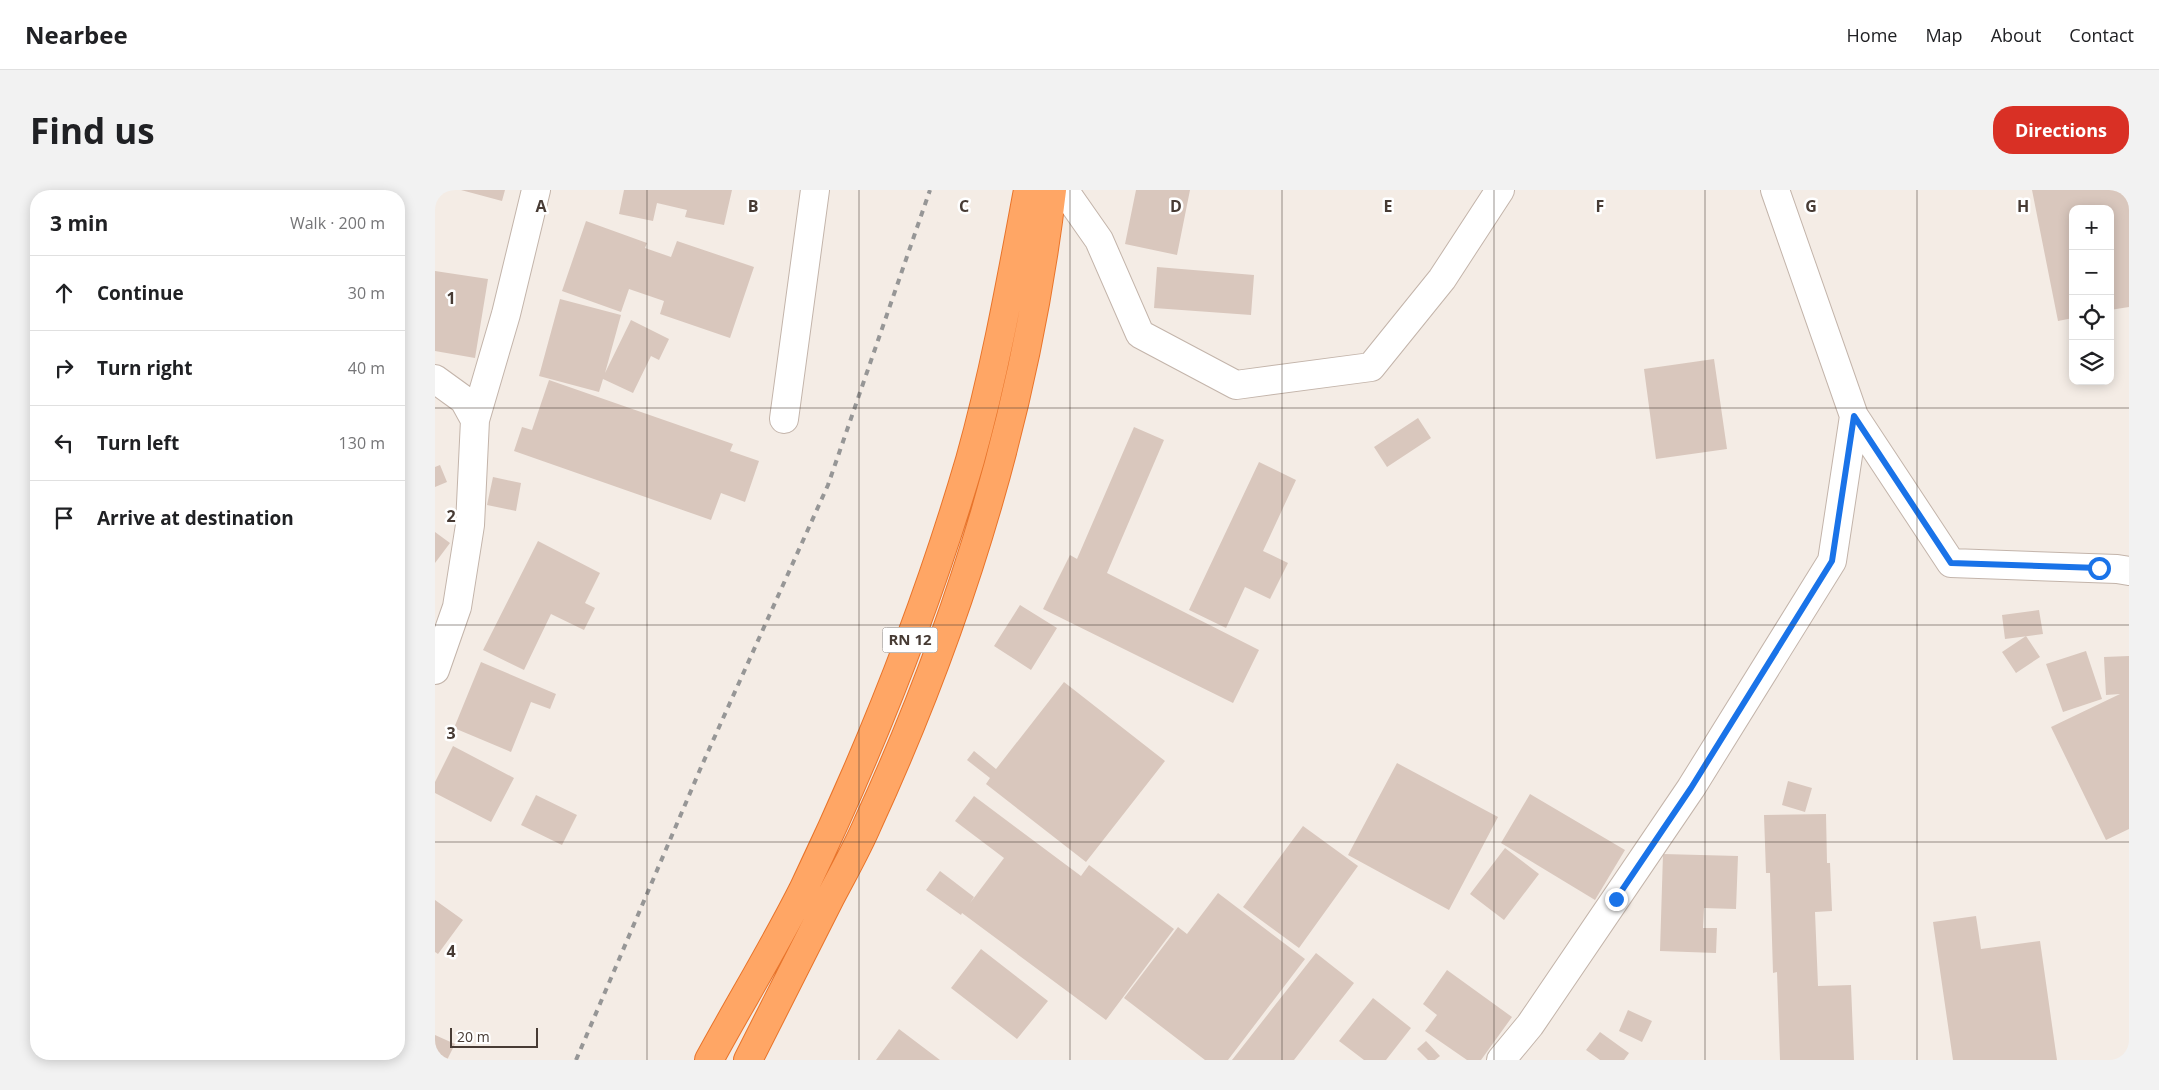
<!DOCTYPE html>
<meta charset="utf-8">
<style>
:root{--surface:#fff;--page:#f2f2f2;--text:#202124;--muted:#757577;--line:#e0e0e0;--accent:#d93025}
body{margin:0;font-family:"Open Sans",sans-serif;background:var(--page);color:var(--text)}
.controls{position:absolute;right:15px;top:15px;display:grid;overflow:hidden;border-radius:10px;box-shadow:0 2px 12px #0003}
.controls button{width:45px;height:45px;display:grid;place-items:center;padding:0;border:0;border-bottom:1px solid var(--line);background:var(--surface);color:var(--text);font:25px sans-serif}
.scale{position:absolute;left:15px;bottom:12px;width:88px;box-sizing:border-box;padding-left:5px;border:2px solid #473b34;border-top:0;font-size:14px;line-height:18px;white-space:nowrap;color:#473b34;-webkit-text-stroke:4px #fff;paint-order:stroke}
.stop{position:absolute;width:15px;height:15px;margin:-11px;border:4px solid #1a73e8;border-radius:50%;background:#fff}
.stop.end{background:#1a73e8;border-color:#fff;box-shadow:0 1px 5px #0008}
.list{margin:0;padding:0;list-style:none}
h2{display:flex;justify-content:space-between;align-items:center;height:65px;margin:0;padding:0 20px;font-size:21px}
h2 small{font-size:16px;font-weight:400;color:var(--muted)}
.list li{display:grid;grid-template-columns:32px 1fr auto;gap:15px;align-items:center;box-sizing:border-box;height:75px;padding:0 20px;border-top:1px solid var(--line)}
.list b{display:block;font-size:19px;white-space:nowrap}
.list em{font-size:16px;font-style:normal;color:var(--muted)}
.icon{flex:none;width:28px;height:28px;fill:none;stroke:currentColor;stroke-width:2;stroke-linecap:round;stroke-linejoin:round}
.map{position:relative;flex:none;width:1694px;height:870px;overflow:hidden;border-radius:20px}
header{display:flex;align-items:center;gap:30px;box-sizing:border-box;height:70px;padding:0 25px;background:var(--surface);border-bottom:1px solid var(--line)}
header strong{font-size:24px}
nav{display:flex;gap:28px;margin-inline-start:auto;font-size:18px}
.intro{display:flex;align-items:center;justify-content:space-between;box-sizing:border-box;height:120px;padding:0 30px}
h1{margin:0;font-size:35px}
.button{padding:12px 22px;border-radius:20px;background:var(--accent);color:#fff;font-size:18px;font-weight:700}
main{display:flex;gap:30px;padding:0 30px}
aside{flex:1;background:var(--surface);border-radius:20px;box-shadow:0 2px 12px #0003}
.map>svg:first-child{display:block}
.building{fill:#d9c7bd}
.lines{fill:none;stroke-linecap:round;stroke-linejoin:round}
.minor-casing{stroke:#c3b4aa;stroke-width:30}
.highway-casing{stroke:#e8742b;stroke-width:30}
.minor{stroke:#fff;stroke-width:28}
.highway{stroke:#ffa665;stroke-width:28}
.rail{stroke:#969696;stroke-width:4;stroke-dasharray:6 6;stroke-linecap:butt}
.route{stroke:#1a73e8;stroke-width:6}
.grid{fill:none;stroke:#473b34;stroke-width:1;stroke-opacity:0.55}
.labels{text-anchor:middle;stroke-width:5;stroke-linejoin:round;paint-order:stroke}
.shield{fill:#fff;stroke:#7e7671;stroke-width:1}
.shield-label{font-size:15px;font-weight:bold;fill:#473b34}
.grid-label{font-size:16px;text-anchor:middle;font-weight:bold;fill:#473b34;stroke:#fff;stroke-width:5;stroke-linejoin:round;paint-order:stroke}
</style>
<header>
<strong>Nearbee</strong>
<nav><a>Home</a><a>Map</a><a>About</a><a>Contact</a></nav>
</header>
<div class="intro"><h1>Find us</h1><a class="button">Directions</a></div>
<main>
<aside>
<h2>3 min<small>Walk · 200 m</small></h2>
<ul class="list">
<li><svg class="icon" aria-label="ahead" viewBox="0 0 24 24"><path d="M12 20V5M6 11l6-6 6 6"/></svg><div><b>Continue</b></div><em>30 m</em></li>
<li><svg class="icon" aria-label="right" viewBox="0 0 24 24"><path d="M7 20v-9h11M14 6l5 5-5 5"/></svg><div><b>Turn right</b></div><em>40 m</em></li>
<li><svg class="icon" aria-label="left" viewBox="0 0 24 24"><path d="M17 20v-9H6M10 6l-5 5 5 5"/></svg><div><b>Turn left</b></div><em>130 m</em></li>
<li><svg class="icon" aria-label="arrive" viewBox="0 0 24 24"><path d="M6 21V4h12l-3 4 3 4H6"/></svg><div><b>Arrive at destination</b></div></li>
</ul>
</aside>
<div class="map">
<svg width="1694" height="870" viewBox="0 0 1694 870">
<rect width="100%" height="100%" fill="#f4ece5"/>
<path class="building" d="M26 0H70L67 11Z
M189 0H297L289 35 250 27 252 20 222 13 218 31 184 24Z
M701 0H755L742 65 690 54Z
M1597 0H1694V117L1675 120V19H1638V128L1623 131Z
M151 31 212 53 210 58 236 67 242 51 319 77 295 148 225 124 229 111 194 99 186 122 127 101Z
M722 77 819 85 816 125 719 118Z
M0 81 53 89 40 168 0 161Z
M125 109 186 125 170 183 196 130 234 149 224 170 216 166 198 203 168 189 164 202 104 186Z
M1279 169 1292 259 1221 269 1209 179Z
M114 190 298 254 295 261 324 271 310 312 286 303 276 330 79 261 87 237 97 240Z
M983 228 996 248 952 277 939 257Z
M699 237 729 250 672 383 824 460 798 513 608 419 635 365 642 369Z
M824 272 861 290 828 361 853 373 835 409 810 397 791 438 754 420Z
M5 275 12 292 0 297V277Z
M58 287 86 293 81 321 52 315Z
M0 342 15 353 0 373Z
M103 351 165 383 150 413 160 418 149 440 116 424 89 480 48 460Z
M585 415 622 438 596 480 559 456Z
M1604 420 1608 444 1570 449 1567 425Z
M1591 446 1605 467 1581 483 1567 462Z
M1651 461 1667 509 1628 522 1611 474Z
M1694 466V639L1671 650 1616 537 1685 504 1671 505 1669 467Z
M46 472 121 504 115 519 96 512 76 562 19 538Z
M629 492 730 571 651 672 551 594 555 588 532 570 539 561 561 579Z
M18 556 79 588 56 632 0 603V592Z
M962 573 1063 627 1014 720 913 665Z
M1353 591 1377 598 1370 622 1347 615Z
M1095 604 1190 660 1160 710 1066 653Z
M101 605 142 625 127 655 86 635Z
M539 606 646 686 654 675 739 739 671 830 527 723 526 725 491 700 505 681 539 707 535 713 569 668 520 631Z
M1391 624 1392 673H1395L1397 721 1380 722 1383 796 1416 795 1419 870H1345L1342 782 1338 783 1335 683H1331L1329 625Z
M868 636 923 676 864 758 808 717Z
M1070 658 1104 684 1069 730 1035 704Z
M1228 664 1303 666 1301 719 1269 718 1268 738H1282L1281 763 1225 761Z
M783 703 870 769 793 870H770L689 808 743 737 752 744Z
M0 710 28 730 3 764 0 762Z
M1541 726 1546 759 1605 751 1622 870H1518L1498 732Z
M546 759 613 811 582 849 516 798Z
M881 763 919 793 859 870H797Z
M1012 780 1077 827 1046 870H1032L990 841 1002 825 988 814Z
M938 808 976 838 951 870H929L904 851Z
M1193 820 1217 831 1207 852 1184 841Z
M464 839 505 870H441Z
M1165 842 1194 863 1189 870H1165L1151 860Z
M0 845 20 854 12 870H0Z
M991 851 1005 866 1000 870H993L982 859Z"/>
<g class="lines">
<g class="minor-casing">
<path id="minor" d="M629 0 664 50 705 144 801 195 936 177 1007 89 1065 0
M0 189 29 210 40 230
M1419 226 1516 373 1682 379 1694 381
M349 229 380 0
M0 480 22 417 35 335 40 230 71 124 101 0
M1066 870 1095 835 1256 598 1397 371 1419 226 1340 0"/>
</g>
<g class="highway-casing">
<path id="highway" d="M274 870C305 813 340 756 369 698 435 560 492 417 535 270 560 181 576 91 593 0
M313 870C340 816 368 762 395 708 408 683 422 659 433 633 525 433 591 219 617 0"/>
</g>
<use href="#minor" class="minor"/>
<use href="#highway" class="highway"/>
<path class="rail" d="M141 870 267 575 393 295 495 0"/>
</g>
<g class="lines">
<path class="route" d="M1181 709 1256 598 1397 371 1419 226 1516 373 1664 378"/>
</g>
<path class="grid" d="M212 0V870M424 0V870M635 0V870M847 0V870M1059 0V870M1270 0V870M1482 0V870M0 218H1694M0 435H1694M0 652H1694"/>
<g class="labels">
<rect class="shield" x="447.5" y="437.5" width="55" height="25" rx="4"/>
<g class="shield-label">
<text x="475" y="455">RN 12</text>
</g>
</g>
<g class="grid-label">
<text x="106" y="22">A</text>
<text x="318" y="22">B</text>
<text x="529" y="22">C</text>
<text x="741" y="22">D</text>
<text x="953" y="22">E</text>
<text x="1165" y="22">F</text>
<text x="1376" y="22">G</text>
<text x="1588" y="22">H</text>
<text x="16" y="114">1</text>
<text x="16" y="332">2</text>
<text x="16" y="549">3</text>
<text x="16" y="767">4</text>
</g>
</svg>
<div class="controls">
<button>+</button>
<button>−</button>
<button><svg class="icon" aria-label="locate" viewBox="0 0 24 24"><circle cx="12" cy="12" r="6"/><path d="M12 2v4M12 18v4M2 12h4M18 12h4"/></svg></button>
<button><svg class="icon" aria-label="layers" viewBox="0 0 24 24"><path d="M12 4l9 5-9 5-9-5zM3 14l9 5 9-5"/></svg></button>
</div>
<div class="scale">20 m</div>
<div class="stop" style="left:1664px;top:378px"></div>
<div class="stop end" style="left:1181px;top:709px"></div>
</div>
</main>
